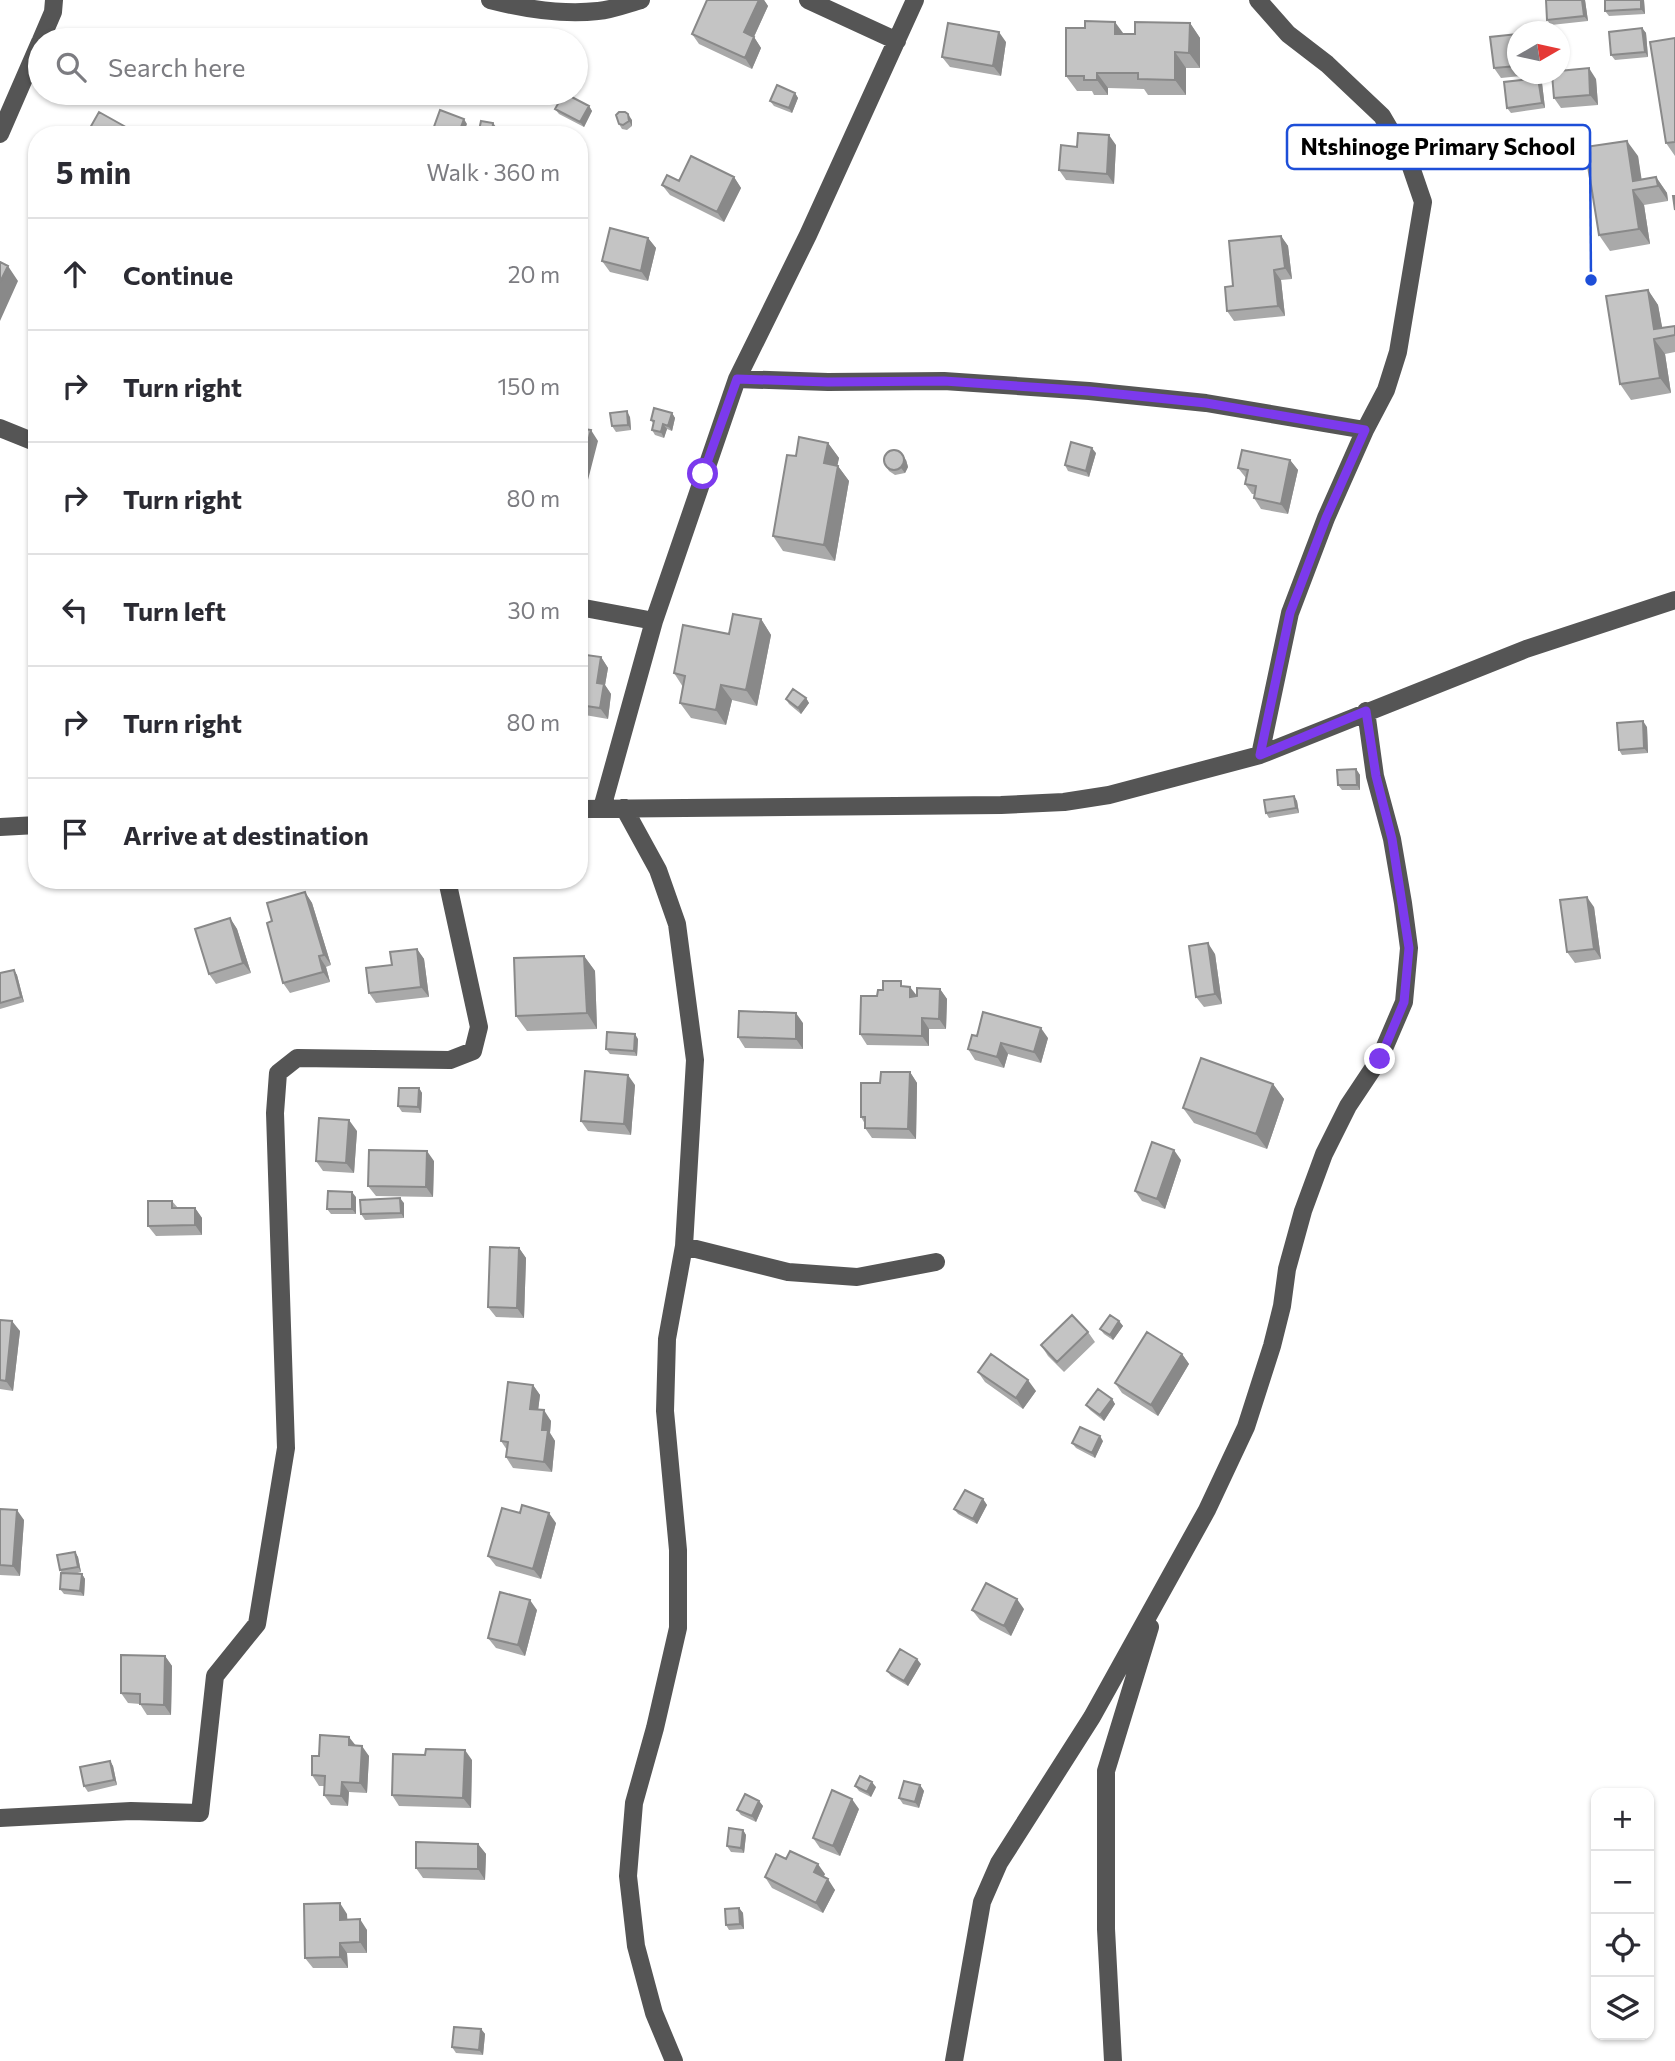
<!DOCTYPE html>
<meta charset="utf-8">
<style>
:root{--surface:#fff;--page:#f2f2f3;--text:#2b2b33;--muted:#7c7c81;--line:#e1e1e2}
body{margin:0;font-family:Commissioner,sans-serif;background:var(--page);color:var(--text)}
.controls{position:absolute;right:21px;bottom:21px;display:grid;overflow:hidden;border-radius:14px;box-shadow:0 2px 5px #0004}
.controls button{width:63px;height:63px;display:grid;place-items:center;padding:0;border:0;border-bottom:2px solid var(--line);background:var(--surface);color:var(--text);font:35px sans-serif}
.compass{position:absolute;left:1507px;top:21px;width:63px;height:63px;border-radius:50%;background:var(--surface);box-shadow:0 2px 5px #0004;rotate:81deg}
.stop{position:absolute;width:21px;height:21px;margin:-16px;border:5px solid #7c3aed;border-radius:50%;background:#fff}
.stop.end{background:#7c3aed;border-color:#fff;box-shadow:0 2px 7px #0008}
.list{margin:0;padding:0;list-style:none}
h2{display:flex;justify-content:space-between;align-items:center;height:91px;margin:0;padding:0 28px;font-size:30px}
h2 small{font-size:23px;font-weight:400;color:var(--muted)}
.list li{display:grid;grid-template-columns:46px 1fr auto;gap:21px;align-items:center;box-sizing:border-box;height:112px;padding:0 28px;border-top:2px solid var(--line)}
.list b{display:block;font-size:26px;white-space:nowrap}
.list em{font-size:23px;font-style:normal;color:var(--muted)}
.icon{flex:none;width:38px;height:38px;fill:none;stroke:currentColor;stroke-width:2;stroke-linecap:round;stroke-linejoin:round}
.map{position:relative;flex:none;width:1675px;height:2061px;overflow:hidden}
.search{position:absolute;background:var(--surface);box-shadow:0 2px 5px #0004;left:28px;top:28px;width:560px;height:77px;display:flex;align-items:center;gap:18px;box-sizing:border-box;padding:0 24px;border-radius:38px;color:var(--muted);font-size:26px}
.panel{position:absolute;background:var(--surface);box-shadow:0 2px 5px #0004;left:28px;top:126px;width:560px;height:763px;border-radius:28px}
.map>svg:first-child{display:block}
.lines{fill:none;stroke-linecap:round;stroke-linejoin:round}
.minor{stroke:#555;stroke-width:18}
.wall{fill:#a9a9a9}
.shaded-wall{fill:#898989}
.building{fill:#c4c4c4;stroke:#898989;stroke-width:2}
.route{stroke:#7c3aed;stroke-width:9}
.leader{fill:none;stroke:#1d4ed8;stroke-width:2.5}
.callout-dot{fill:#1d4ed8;stroke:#fff;stroke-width:2.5}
.callout{fill:#fff;stroke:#1d4ed8;stroke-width:2.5}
.callout-label{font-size:23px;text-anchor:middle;font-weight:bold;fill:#000}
</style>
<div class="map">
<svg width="1675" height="2061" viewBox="0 0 1675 2061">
<rect width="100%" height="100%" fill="#fff"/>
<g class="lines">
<path class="minor" d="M490 0C525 9 562 15 598 11 612 10 627 4 641 0
M808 0 897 41
M1258 0 1288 34 1327 64 1382 116 1410 164 1423 202 1398 352 1386 390 1365 430 1326 518 1290 613 1260 755
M41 40 53 12 54 0
M0 134 40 42
M737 379 828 382 944 381 1089 391 1206 403 1365 430
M0 428 37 443
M579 607 654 621 602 808
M654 621 737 379 808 235 915 0
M624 808 658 870 677 924 695 1060 684 1246 667 1339 665 1411 678 1550V1628L655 1728 634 1803 628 1876 636 1946 654 2013 674 2061
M579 809 1001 805 1064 802 1109 795 1260 755 1526 649 1675 600
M0 827 37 825
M684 1246 788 1272 857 1277 936 1262
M0 1818 131 1811 200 1813 215 1676 257 1624 286 1448 275 1113 278 1073 297 1058 450 1060 473 1051 479 1027 447 880
M954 2061 982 1902 999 1863 1092 1717 1207 1510 1246 1427 1272 1346 1282 1306 1287 1269 1303 1211 1324 1154 1348 1106 1380 1058 1404 1002 1409 948 1403 903 1392 839 1375 776 1366 711
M1113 2061 1106 1929V1771L1150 1627"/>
</g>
<path class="wall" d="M707 0H764L768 6 754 37 761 48 752 69 699 44 692 34Z
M1546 0H1585L1588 21 1551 25 1547 20Z
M1644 0 1645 14 1609 16 1605 11Z
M1190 23 1200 38V68H1186V95H1148L1144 89 1108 88V95H1094L1092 91H1077L1066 76 1123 34H1135Z
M1642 28 1646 33 1648 57 1615 60 1611 55Z
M1517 34V74H1541L1501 78 1494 68Z
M1675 38V156L1666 143Z
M1006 42 1001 76 950 67 942 57Z
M1596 79 1598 105 1561 108 1554 98Z
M1542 83 1545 108 1511 113 1507 108Z
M795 93 798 98 792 113 774 106 770 101Z
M589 106 592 111 584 127 559 114 555 109Z
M632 120V126L627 130 622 129 619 124Z
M1116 145 1114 184 1066 180 1059 170 1077 147Z
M1638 156 1641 180 1656 177 1667 193 1668 201 1644 205 1650 244 1610 251 1599 235Z
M734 177 741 188 724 222 670 195 662 185 679 181Z
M1281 236 1288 246 1292 279 1281 280 1285 316 1234 321 1227 311 1233 286Z
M648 238 656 248 648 281 610 272 602 261Z
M1648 290 1658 305 1662 328 1675 326V352L1665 354 1671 393 1631 400 1620 384Z
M672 413 675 418 672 431 667 429 664 438 655 435 652 430 653 423 651 420Z
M630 417 631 430 616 432 612 426Z
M828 443 839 458 837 465 849 481 835 561 783 551 773 536 796 456Z
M1096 453 1089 477 1068 471 1065 465Z
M906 460 908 467 905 473 895 475 889 471 886 466Z
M1290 460 1298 470 1288 514 1261 509 1254 498V494H1252L1245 484 1246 478 1238 468Z
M761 619 771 635 757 706 732 700 726 725 691 718 680 703 683 687 674 673 729 634Z
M579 654 601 657 608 668 605 685 611 694 608 719 579 714Z
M806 698 809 703 801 714 789 704 786 699Z
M1647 727 1648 753 1622 755 1619 750Z
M1356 769 1360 775V790H1342L1338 785Z
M1294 796 1297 801 1299 813 1269 818 1266 813Z
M305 892 312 903 331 965 326 967 330 982 290 993 283 983 272 921Z
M1594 907 1601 959 1575 963 1567 952Z
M230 918 237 929 251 973 216 984 209 974Z
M417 949 424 959 429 997 376 1003 369 993 392 965Z
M1215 954 1222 1004 1204 1007 1196 997Z
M584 956 595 971 597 1029 527 1031 516 1016Z
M14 970 17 975 24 1002 0 1009V983Z
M904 986 917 996 940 989 947 999 946 1029H929V1046L867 1045 860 1034 877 996 883 990Z
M803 1023V1049L745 1048 738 1037Z
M977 1036 1048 1038 1041 1063 1008 1054 1004 1068 975 1060 968 1049Z
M638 1039 637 1056 610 1054 606 1049Z
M910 1072 917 1083 916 1139 872 1138 865 1128V1124L861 1117 880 1083Z
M1273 1084 1284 1099 1267 1149 1194 1123 1183 1108Z
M635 1085 631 1135 588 1131 581 1121Z
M419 1088 422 1093 421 1113 402 1112 398 1106Z
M357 1131 354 1173 323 1171 316 1161Z
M1181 1160 1165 1209 1142 1201 1135 1191Z
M434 1161 433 1197 376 1196 368 1186Z
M356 1197V1214H331L327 1209Z
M172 1201 178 1208H195L202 1218V1235L156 1236 148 1226Z
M404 1203V1218L365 1220 361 1214Z
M519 1248 526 1258 524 1318 496 1317 488 1307Z
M0 1320 20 1331 13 1391 0 1389Z
M1119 1321 1123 1326 1113 1340 1104 1334 1100 1329Z
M1088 1332 1095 1342 1064 1372 1048 1356 1041 1345Z
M1182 1354 1189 1364 1158 1416 1122 1393 1115 1383Z
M978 1372 1036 1391 1023 1409 985 1382Z
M533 1385 540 1395 538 1410 551 1421 550 1433 555 1441 552 1472 513 1468 506 1457 507 1450 501 1441Z
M1112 1399 1115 1404 1104 1421 1090 1410 1086 1405Z
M1103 1441 1095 1458 1076 1448 1072 1443Z
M983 1499 987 1505 977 1524 958 1514 954 1509Z
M0 1509 24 1520 20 1576 0 1575Z
M520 1513 556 1523 541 1579 496 1566 488 1556Z
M75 1552 78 1557 81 1572 74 1574H82L85 1579 84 1596 64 1594 60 1589 62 1573 60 1570Z
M1024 1609 1011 1636 980 1620 972 1610Z
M537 1610 525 1656 496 1648 488 1638Z
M165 1656 172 1666 171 1715H147L140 1704 128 1703 121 1693Z
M921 1664 908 1686 891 1676 887 1671Z
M356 1745 369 1756 367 1793 349 1792 348 1806 331 1805 324 1795V1786H319L312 1775 319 1756Z
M472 1760 471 1808 399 1806 392 1795Z
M110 1761 113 1766 117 1785 88 1792 84 1786Z
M920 1785 924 1791 919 1808 903 1804 899 1798Z
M855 1786 876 1787 871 1797 859 1791Z
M759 1801 763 1806 756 1822 741 1815 737 1810Z
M859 1809 840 1856 820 1848 813 1838Z
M743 1830 746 1835 744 1853 731 1852 727 1846Z
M478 1844 486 1854 485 1880 423 1878 416 1868Z
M786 1859 825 1874 823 1877 835 1890 823 1913 772 1888 765 1877Z
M739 1908 743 1913 744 1929 729 1930 726 1925Z
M347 1914V1920L367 1930V1953H347L348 1968H313L305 1958Z
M481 2029 485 2034 483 2055 456 2053 452 2047Z"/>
<path class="shaded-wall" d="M759 0H764L768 6 751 43 744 32Z
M1582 0H1585L1588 21 1584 16Z
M1641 0H1644L1645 14 1641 9Z
M1115 22 1126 37 1115 34Z
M1190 23 1200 38V68L1189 53Z
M1642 28 1646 33 1648 57 1645 52Z
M999 32 1006 42 1001 76 993 66Z
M754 37 761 48 752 69 745 58Z
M1175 52 1186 68V95L1175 80Z
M1589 68 1596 79 1598 105 1590 95Z
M1097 73 1108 88V95L1097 80Z
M1538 78 1542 83 1545 108 1542 103Z
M795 93 798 98 792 113 789 108Z
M589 106 592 111 584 127 580 122Z
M628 114 632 120V126L629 121Z
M464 119 467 124 463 135H458Z
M493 123 497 128 496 135H492Z
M1109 135 1116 145 1114 184 1107 174Z
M1627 141 1638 156 1643 188 1633 181Z
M734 177 741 188 724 222 717 212Z
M1656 177 1667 193 1668 201 1658 186Z
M1633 190 1644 205 1650 244 1639 229Z
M579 210 582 214 579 223Z
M1281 236 1288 246 1292 279 1285 268Z
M648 238 656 248 648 281 641 271Z
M8 266 18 281 0 321V282Z
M1274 270 1281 280 1285 316 1278 306Z
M1648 290 1658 305 1664 337 1654 329Z
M1654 339 1665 354 1671 393 1660 378Z
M627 411 630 417 631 430 628 425Z
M672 413 675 418 672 431 668 426Z
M663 424 667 429 664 438 661 432Z
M591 430 598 441 581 507 579 504V476Z
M828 443 839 458 835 478 824 463Z
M1092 448 1096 453 1089 477 1086 471Z
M903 455 906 460 908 467 905 473 901 468Z
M1290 460 1298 470 1288 514 1281 504Z
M838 466 849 481 835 561 824 545Z
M761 619 771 635 757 706 746 690Z
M601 657 608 668 605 685 611 694 608 719 600 708 597 683Z
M721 685 732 700 726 725 716 710Z
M806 698 809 703 801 714 798 708Z
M1643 721 1647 727 1648 753 1644 748Z
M1356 769 1360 775V790L1357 785Z
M1294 796 1297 801 1299 813 1296 808Z
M305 892 312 903 331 965 324 955Z
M1587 897 1594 907 1601 959 1594 949Z
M230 918 237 929 251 973 243 963Z
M1208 943 1215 954 1222 1004 1215 994Z
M417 949 424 959 429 997 421 987Z
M319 956 326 967 330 982 323 972Z
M584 956 595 971 597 1029 587 1013Z
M14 970 17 975 24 1002 21 997Z
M910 987 918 997H910Z
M940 989 947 999 946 1029 939 1019Z
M796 1013 803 1023V1049L796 1039Z
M922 1018 929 1029V1046L922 1036Z
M1041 1028 1048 1038 1041 1063 1034 1052Z
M635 1034 638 1039 637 1056 634 1051Z
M1001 1043 1008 1054 1004 1068 997 1057Z
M910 1072 917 1083 916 1139 908 1129Z
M628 1075 635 1085 631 1135 624 1124Z
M1273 1084 1284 1099 1267 1149 1256 1134Z
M419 1088 422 1093 421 1113 418 1107Z
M349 1120 357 1131 354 1173 346 1163Z
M1174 1150 1181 1160 1165 1209 1157 1199Z
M427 1151 434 1161 433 1197 426 1187Z
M352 1192 356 1197V1214L352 1209Z
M400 1198 404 1203V1218L401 1213Z
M195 1208 202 1218V1235L195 1225Z
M519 1248 526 1258 524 1318 517 1308Z
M12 1321 20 1331 13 1391 6 1381Z
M1119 1321 1123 1326 1113 1340 1110 1335Z
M1182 1354 1189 1364 1158 1416 1151 1405Z
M1028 1380 1036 1391 1023 1409 1016 1398Z
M533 1385 540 1395 537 1419 530 1409Z
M1112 1399 1115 1404 1104 1421 1100 1415Z
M544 1410 551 1421 550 1433 555 1441 552 1472 544 1462 542 1430Z
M1100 1436 1103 1441 1095 1458 1092 1453Z
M983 1499 987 1505 977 1524 973 1519Z
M17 1510 24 1520 20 1576 13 1566Z
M549 1513 556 1523 541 1579 533 1569Z
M75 1552 78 1557 81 1572 78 1567Z
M82 1574 85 1579 84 1596 80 1591Z
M1017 1599 1024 1609 1011 1636 1004 1626Z
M530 1600 537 1610 525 1656 518 1645Z
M165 1656 172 1666 171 1715 164 1705Z
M917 1659 921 1664 908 1686 904 1681Z
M349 1737 357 1747 349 1745Z
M362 1746 369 1756 367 1793 360 1783Z
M465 1750 472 1760 471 1808 463 1798Z
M110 1761 113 1766 117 1785 114 1780Z
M342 1782 349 1792 348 1806 341 1796Z
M872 1782 876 1787 871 1797 867 1792Z
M920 1785 924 1791 919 1808 915 1802Z
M852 1799 859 1809 840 1856 833 1846Z
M759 1801 763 1806 756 1822 752 1816Z
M743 1830 746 1835 744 1853 741 1848Z
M478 1844 486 1854 485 1880 478 1869Z
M818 1864 825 1874 821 1882 814 1872Z
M828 1879 835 1890 823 1913 816 1903Z
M340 1903 347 1914 348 1930 340 1920Z
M739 1908 743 1913 744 1929 740 1924Z
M360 1919 367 1930V1953L360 1942Z
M340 1943 347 1953 348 1968 340 1957Z
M481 2029 485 2034 483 2055 479 2050Z"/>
<path class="building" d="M707 0H759L744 32 754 37 745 58 692 34Z
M1546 0H1582L1584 16 1547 20Z
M1605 0H1641V9L1605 11Z
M1085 21 1115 22V34H1135V22L1190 23 1189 53 1175 52V80L1138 79V73H1097V80H1084V76H1066V28H1085Z
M948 23 999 32 993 66 942 57Z
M1642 28 1645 52 1611 55 1609 32Z
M1517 34V66L1494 68 1490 37Z
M1675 38V142L1666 143 1650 42Z
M1589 68 1590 95 1554 98 1552 74H1559V71Z
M1538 78 1542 103 1507 108 1504 82Z
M777 85 795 93 789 108 770 101Z
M564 93 589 106 580 122 555 109Z
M440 110 464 119 458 135H431Z
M99 112 140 135H86Z
M619 112H625L628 114 629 121 623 125 619 124 616 115Z
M481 121 493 123 492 135H478Z
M421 128V135H398L397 129Z
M1078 133 1109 135 1107 174 1059 170 1061 145 1077 147Z
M1627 141 1633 181 1656 177 1658 186 1633 190 1639 229 1599 235 1585 147Z
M691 156 734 177 717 212 662 185 667 175 679 181Z
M1673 196H1675V210Z
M610 228 648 238 641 271 602 261Z
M1281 236 1285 268 1274 270 1278 306 1227 311 1225 287 1233 286 1229 241Z
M0 262 8 266 0 282Z
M1648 290 1654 329 1675 326V335L1654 339 1660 378 1620 384 1606 296Z
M654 408 672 413 668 426 663 424 661 432 652 430 654 421 651 420Z
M627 411 628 425 612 426 610 413Z
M579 428 591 430 579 476Z
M799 437 828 443 824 463 838 466 824 545 773 536 787 455 796 456Z
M1071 442 1092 448 1086 471 1065 465Z
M1242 450 1290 460 1281 504 1254 498 1256 486 1245 484 1248 470 1238 468Z
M884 460a10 10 0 1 1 20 0a10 10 0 1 1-20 0Z
M733 614 761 619 746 690 721 685 716 710 680 703 685 676 674 673 683 625 729 634Z
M579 654 601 657 597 683 604 684 600 708 579 705Z
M793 689 806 698 798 708 786 699Z
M1643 721 1644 748 1619 750 1617 723Z
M1356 769 1357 785H1338L1337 770Z
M1294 796 1296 808 1266 813 1264 800Z
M305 892 324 955 319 956 323 972 283 983 267 923 272 921 267 903Z
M1587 897 1594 949 1567 952 1560 900Z
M230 918 243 963 209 974 195 929Z
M1208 943 1215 994 1196 997 1189 946Z
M417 949 421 987 369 993 366 968 392 965 390 952Z
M584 956 587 1013 516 1016 514 958Z
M14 970 21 997 0 1003V973Z
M883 981H901V986L910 987V997L917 996V988L940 989 939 1019 922 1018V1036L860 1034 861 996H877L878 990H883Z
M739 1011 796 1013V1039L738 1037Z
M983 1012 1041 1028 1034 1052 1001 1043 997 1057 968 1049 972 1035 977 1036Z
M607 1032 635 1034 634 1051 606 1049Z
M1201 1058 1273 1084 1256 1134 1183 1108Z
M585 1071 628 1075 624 1124 581 1121Z
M881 1072H910L908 1129 865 1128V1117H861V1083H880Z
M399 1088H419L418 1107 398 1106Z
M319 1118 349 1120 346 1163 316 1161Z
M1152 1142 1174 1150 1157 1199 1135 1191Z
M369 1150 427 1151 426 1187 368 1186Z
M328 1191 352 1192V1209H327Z
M400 1198 401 1213 361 1214 360 1200Z
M148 1201H172V1208H195V1225L148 1226Z
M490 1247 519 1248 517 1308 488 1307Z
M1072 1315 1088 1332 1057 1362 1041 1345Z
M1110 1315 1119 1321 1110 1335 1100 1329Z
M0 1320 12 1321 6 1381 0 1380Z
M1147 1332 1182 1354 1151 1405 1115 1383Z
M991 1354 1028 1380 1016 1398 978 1372Z
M508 1382 533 1385 530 1409 544 1410 542 1430H548L544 1462 506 1457 508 1442 501 1441Z
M1098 1389 1112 1399 1100 1415 1086 1405Z
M1080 1427 1100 1436 1092 1453 1072 1443Z
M965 1490 983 1499 973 1519 954 1509Z
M522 1505 549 1513 533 1569 488 1556 502 1508 520 1513Z
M0 1509 17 1510 13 1566 0 1565Z
M75 1552 78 1567 60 1570 57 1555Z
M61 1573 82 1574 80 1591 60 1589Z
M986 1583 1017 1599 1004 1626 972 1610Z
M500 1592 530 1600 518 1645 488 1638Z
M900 1649 917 1659 904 1681 887 1671Z
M121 1655 165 1656 164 1705 140 1704V1694L121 1693Z
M320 1735 349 1737V1745L362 1746 360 1783 342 1782 341 1796 324 1795 325 1776 312 1775V1756H319Z
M426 1749 465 1750 463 1798 392 1795 393 1754 425 1755Z
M110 1761 114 1780 84 1786 80 1767Z
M860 1776 872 1782 867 1792 855 1786Z
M904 1781 920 1785 915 1802 899 1798Z
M832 1790 852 1799 833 1846 813 1838Z
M745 1794 759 1801 752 1816 737 1810Z
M729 1828 743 1830 741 1848 727 1846Z
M416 1842 478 1844V1869L416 1868Z
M790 1851 818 1864 814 1872 828 1879 816 1903 765 1877 776 1854 786 1859Z
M340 1903V1920L360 1919V1942L340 1943V1957L305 1958 304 1904Z
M739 1908 740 1924 726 1925 725 1909Z
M454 2027 481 2029 479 2050 452 2047Z"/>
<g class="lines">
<path class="route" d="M703 474 737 379 828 382 944 381 1089 391 1206 403 1365 430 1326 518 1290 613 1260 755 1366 711 1376 776 1392 839 1409 948 1404 1002 1380 1059"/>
</g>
<path class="leader" d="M1591 280L1590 147"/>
<circle class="callout-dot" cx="1591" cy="280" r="7"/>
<rect class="callout" x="1287" y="125" width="303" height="44" rx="7"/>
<g class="callout-label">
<text x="1438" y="155">Ntshinoge Primary School</text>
</g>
</svg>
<div class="controls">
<button>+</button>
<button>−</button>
<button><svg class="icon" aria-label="locate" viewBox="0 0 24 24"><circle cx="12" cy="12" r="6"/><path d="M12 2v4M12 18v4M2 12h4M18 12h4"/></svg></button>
<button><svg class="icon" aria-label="layers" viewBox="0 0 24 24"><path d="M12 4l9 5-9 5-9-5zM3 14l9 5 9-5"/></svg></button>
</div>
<svg class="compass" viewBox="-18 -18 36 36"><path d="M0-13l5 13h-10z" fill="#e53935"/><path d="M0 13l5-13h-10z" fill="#7c7c81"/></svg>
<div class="stop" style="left:703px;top:474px"></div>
<div class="stop end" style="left:1380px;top:1059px"></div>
<div class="search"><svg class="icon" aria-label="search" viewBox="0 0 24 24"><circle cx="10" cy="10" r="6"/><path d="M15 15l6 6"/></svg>Search here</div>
<section class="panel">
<h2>5 min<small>Walk · 360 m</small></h2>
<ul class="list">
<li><svg class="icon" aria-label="ahead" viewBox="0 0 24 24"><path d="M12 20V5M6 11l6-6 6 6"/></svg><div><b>Continue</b></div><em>20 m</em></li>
<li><svg class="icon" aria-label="right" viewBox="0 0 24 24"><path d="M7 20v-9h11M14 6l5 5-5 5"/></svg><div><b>Turn right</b></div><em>150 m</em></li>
<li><svg class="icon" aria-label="right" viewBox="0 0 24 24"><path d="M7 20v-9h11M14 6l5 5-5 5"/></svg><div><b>Turn right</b></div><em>80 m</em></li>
<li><svg class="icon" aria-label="left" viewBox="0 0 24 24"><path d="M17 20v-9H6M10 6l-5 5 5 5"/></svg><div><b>Turn left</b></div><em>30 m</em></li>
<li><svg class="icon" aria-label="right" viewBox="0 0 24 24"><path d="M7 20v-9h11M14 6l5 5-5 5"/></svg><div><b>Turn right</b></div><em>80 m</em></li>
<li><svg class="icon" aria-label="arrive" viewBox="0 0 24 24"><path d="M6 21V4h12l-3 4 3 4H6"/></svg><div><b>Arrive at destination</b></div></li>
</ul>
</section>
</div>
